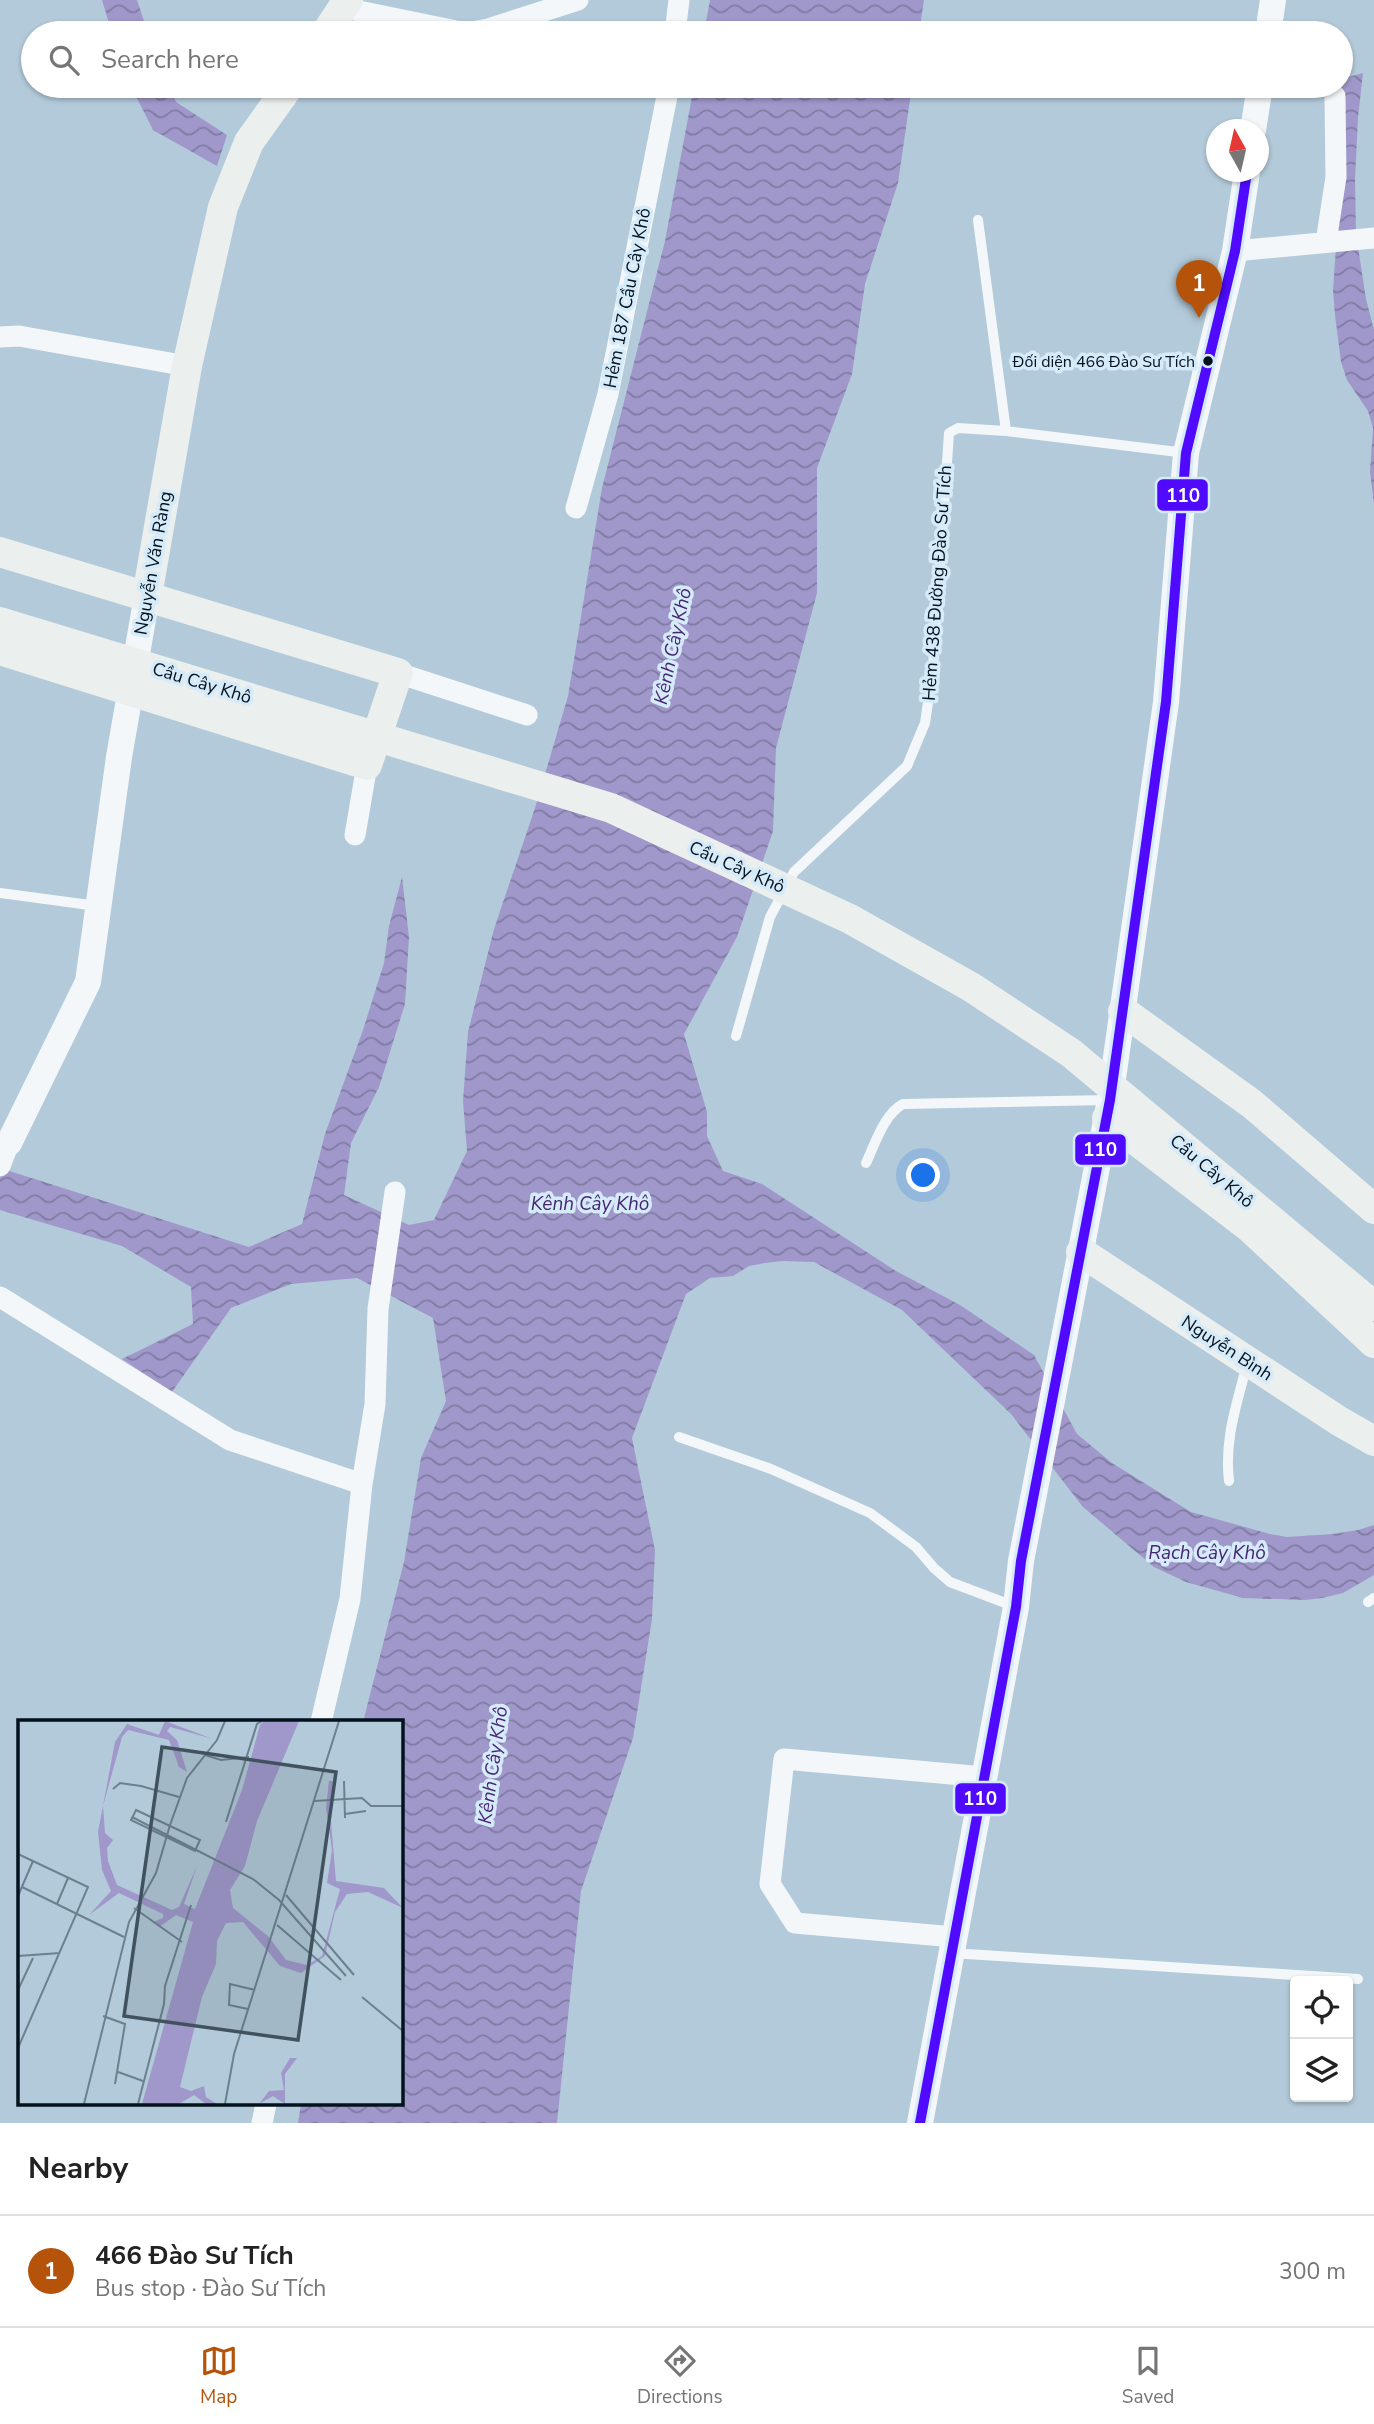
<!DOCTYPE html>
<meta charset="utf-8">
<style>
:root{--surface:#fff;--page:#f6f6f6;--text:#222;--muted:#767676;--line:#e0e0e0;--accent:#b45309}
body{margin:0;font-family:"Nunito Sans",sans-serif;background:var(--page);color:var(--text)}
.controls{position:absolute;right:21px;bottom:21px;display:grid;overflow:hidden;border-radius:7px;box-shadow:0 2px 5px #0004}
.controls button{width:63px;height:63px;display:grid;place-items:center;padding:0;border:0;border-bottom:2px solid var(--line);background:var(--surface);color:var(--text);font:35px sans-serif}
.compass{position:absolute;left:1206px;top:119px;width:63px;height:63px;border-radius:50%;background:var(--surface);box-shadow:0 2px 5px #0004;rotate:352deg}
.you{position:absolute;left:924px;top:1176px;width:24px;height:24px;margin:-18px;border:5px solid #fff;border-radius:50%;background:#1a73e8;box-shadow:0 0 0 10px #1a73e833}
.badge{display:grid;place-items:center;width:46px;height:46px;border-radius:50%;background:var(--accent);color:#fff;font-size:23px;font-weight:700}
.pin{position:absolute;translate:-50% -58px;filter:drop-shadow(0 2px 4px #0008)}
.pin::after{content:'';position:absolute;top:37px;width:24px;height:21px;background:inherit;clip-path:polygon(0 0,100% 0,50% 100%)}
.list{margin:0;padding:0;list-style:none}
h2{display:flex;justify-content:space-between;align-items:center;height:91px;margin:0;padding:0 28px;font-size:30px}
h2 small{font-size:23px;font-weight:400;color:var(--muted)}
.list li{display:grid;grid-template-columns:46px 1fr auto;gap:21px;align-items:center;box-sizing:border-box;height:112px;padding:0 28px;border-top:2px solid var(--line)}
.list b{display:block;font-size:26px;white-space:nowrap}
.list p{margin:0;font-size:23px;white-space:nowrap;color:var(--muted)}
.list em{font-size:23px;font-style:normal;color:var(--muted)}
.icon{flex:none;width:38px;height:38px;fill:none;stroke:currentColor;stroke-width:2;stroke-linecap:round;stroke-linejoin:round}
.map{position:relative;flex:none;width:1374px;height:2123px;overflow:hidden}
.search{position:absolute;background:var(--surface);box-shadow:0 2px 5px #0004;left:21px;right:21px;top:21px;height:77px;display:flex;align-items:center;gap:18px;box-sizing:border-box;padding:0 24px;border-radius:38px;color:var(--muted);font-size:26px}
.sheet{height:203px;background:var(--surface)}
nav{display:flex;justify-content:space-around;align-items:center;box-sizing:border-box;height:98px;border-top:2px solid var(--line);background:var(--surface);font-size:19px;color:var(--muted)}
nav a{display:grid;justify-items:center;gap:4px}
nav .on{color:var(--accent)}
.map>svg:first-child{display:block}
.water{fill:url(#water-waves)}
.lines{fill:none;stroke-linecap:round;stroke-linejoin:round}
.service{stroke:#f4f7f9;stroke-width:10}
.minor{stroke:#f4f7f9;stroke-width:21}
.tertiary{stroke:#f4f7f9;stroke-width:26}
.secondary{stroke:#ebefee;stroke-width:30}
.bus-1-casing{stroke:#d6ebfa;stroke-width:16}
.bus-1{stroke:#4f0aff;stroke-width:10}
.bus-dot{fill:#03121d;stroke:#d6ebfa;stroke-width:2.5}
.labels{text-anchor:middle;stroke-width:7;stroke-linejoin:round;paint-order:stroke}
.bus-label{font-size:16px;fill:#03121d;stroke:#d6ebfa;text-anchor:end}
.street-label{font-size:18px;fill:#03121d;stroke:#d6ebfa}
.water-label{font-size:19px;font-style:italic;fill:#462673;stroke:#d6ebfa}
.inset-road{fill:none;stroke:#6d808e;stroke-width:2}
.view{fill:#41525f;fill-opacity:0.15;stroke:#41525f;stroke-width:3.5}
.inset-edge{fill:none;stroke:#03121d;stroke-width:3.5}
.line-badge{stroke:#d6ebfa;stroke-width:2.5}
.badge-label{font-size:19px;text-anchor:middle;font-weight:bold;fill:#fff}
</style>
<div class="map">
<svg width="1374" height="2123" viewBox="0 0 1374 2123">
<defs>
<pattern id="water-waves" width="16" height="10" patternUnits="userSpaceOnUse" patternTransform="scale(1.75)"><rect width="16" height="10" fill="#a098ca"/><path d="M0 5q4-4 8 0t8 0" fill="none" stroke="#807ba3"/></pattern>
</defs>
<rect width="100%" height="100%" fill="#b3cada"/>
<path class="water" d="M102 0H137L148 33H112Z
M710 0H924L919 33H704Z
M1363 73 1358 118 1355 179 1356 234 1366 299 1374 330V504L1370 472 1373 428 1368 411 1347 380 1341 362 1335 315 1333 290 1336 247 1334 86H1341V79Z
M131 86H169L176 102 227 135 217 166 153 130Z
M694 86H912L898 183 865 284 852 374 817 468V593L776 748 773 831 737 937 684 1034 707 1112V1136L723 1171 762 1184 896 1271 960 1305 1034 1355 1077 1434 1112 1463 1191 1512 1270 1534 1287 1537 1333 1534 1358 1530 1374 1525V1575L1343 1593 1322 1598 1305 1600 1243 1598 1186 1582 1154 1567 1083 1507 1011 1414 902 1310 814 1262 782 1261 765 1263 749 1266 733 1276 710 1278 686 1294 632 1438 655 1550 652 1619 633 1738 581 1891 557 2123H298L301 2104H401V1722H363L404 1562 421 1458 446 1401 433 1318 357 1278 291 1284 231 1308 172 1392 122 1359 193 1324 191 1287 122 1246 0 1210V1168L249 1247 302 1224 325 1134 363 1030 384 963 389 926 402 877 409 937 405 1004 379 1087 351 1143 344 1195 409 1225 434 1220 467 1151 463 1101 468 1032 494 929 535 808 568 696 602 488 665 241Z"/>
<g class="lines">
<path class="service" d="M978 220 1006 431
M0 893 97 906
M736 1036 770 917 794 872 907 766 925 723 933 668 949 433 958 428 1006 431 1186 453
M866 1163C875 1144 884 1114 903 1104L1110 1100
M679 1437 771 1469 870 1513 916 1547 934 1568 950 1582 1016 1607
M1229 1481C1224 1439 1237 1404 1247 1364
M1368 1602 1374 1598
M951 1953 1358 1979"/>
<path class="minor" d="M344 8 466 33 488 29 578 0
M675 33 679 0
M1326 242 1336 177 1335 96
M1235 251 1374 238
M0 337 19 336 187 366
M576 508 608 394 669 86
M398 673 527 715
M355 835 367 765
M0 1166 9 1143
M0 1297 230 1440 362 1484
M321 1722 350 1599 362 1484 375 1404 378 1309 395 1192
M954 1937 795 1923 770 1884 784 1759 984 1777
M262 2123 266 2104"/>
<path class="tertiary" d="M1268 33 1273 0
M1253 130 1260 86
M9 1143 88 982 119 757 147 596
M920 2123 1016 1607 1021 1561 1110 1100 1166 702 1186 453 1235 251 1247 172"/>
<path class="secondary" d="M326 33 348 0
M0 552 398 673 367 765 0 650
M147 596 187 366 223 207 249 142 289 86
M0 622 611 808 850 919 971 987 1071 1053 1374 1306
M1123 1011 1252 1104 1374 1209
M1107 1118 1249 1227 1374 1343
M1081 1252 1339 1421 1374 1441"/>
<g class="bus-1-casing">
<path id="bus-1" d="M920 2123 1016 1607 1021 1561 1110 1100 1166 702 1186 453 1235 251 1247 172"/>
</g>
<use href="#bus-1" class="bus-1"/>
</g>
<circle class="bus-dot" cx="1208" cy="361" r="6"/>
<g class="labels">
<g class="bus-label">
<text x="1195" y="367">Đối diện 466 Đào Sư Tích</text>
</g>
<g class="street-label">
<text transform="translate(627 298) rotate(-79)" y="6">Hẻm 187 Cầu Cây Khô</text>
<text transform="translate(153 563) rotate(-80)" y="6">Nguyễn Văn Ràng</text>
<text transform="translate(937 583) rotate(-86)" y="6">Hẻm 438 Đường Đào Sư Tích</text>
<text transform="translate(202 683) rotate(17)" y="6">Cầu Cây Khô</text>
<text transform="translate(737 867) rotate(24)" y="6">Cầu Cây Khô</text>
<text transform="translate(1212 1171) rotate(40)" y="6">Cầu Cây Khô</text>
<text transform="translate(1227 1348) rotate(33)" y="6">Nguyễn Bình</text>
</g>
<g class="water-label">
<text transform="translate(672 646) rotate(-78)" y="7">Kênh Cây Khô</text>
<text x="590" y="1210">Kênh Cây Khô</text>
<text x="1207" y="1559">Rạch Cây Khô</text>
<text transform="translate(492 1765) rotate(-82)" y="7">Kênh Cây Khô</text>
</g>
</g>
<g transform="translate(18 1720)">
<rect width="385" height="385" fill="#b3cada"/>
<path d="M147 1 195 19 152 7 149 11 159 20 169 52 161 47 151 20 110 10 104 17 85 86 87 113 95 120 89 128 90 141 99 165 154 190 161 187 179 146 166 184 177 189 224 70 242 5 246 1H281L239 101 227 146 212 170 215 188 251 217 268 240 289 245 304 236 322 169 309 163 314 130 308 88 311 61H315L312 90 318 161 366 168 385 188 350 172 329 174 317 192 307 236 283 253 262 246 225 202 208 203 199 221 198 244 184 277 162 367 173 371 186 366 188 377 199 384H188L176 375 161 384H124L175 202 158 195 141 207 135 202 145 198V194L101 173 71 195 93 171 84 150 80 112 97 22 109 4 141 15ZM272 338H279L267 354V384L255 376 241 384 251 371 266 370 263 353Z" fill="#a098ca"/>
<path class="inset-road" d="M187 35 203 40 231 37M326 61 327 98M95 69 102 63 123 66 161 77M296 81 344 78 353 86H385M118 90 182 120 177 131 113 100ZM327 94 348 91M114 97 235 159 261 180 328 256M208 102 239 4 244 1M152 105 169 58 199 20 207 1M0 134 70 167 0 328M4 167 106 217M268 175 336 255M0 176 15 141M39 184 50 158M116 188 164 222M259 205 323 260M0 236 42 233M0 270 15 238M344 277 385 311M230 289 211 285 212 264 237 270M85 296 107 304 97 364M100 352 125 361M66 384 111 202 138 153 152 105M120 384 146 284 147 266 173 185M207 384 216 334 321 1"/>
<path class="view" d="M144 27 318 52 280 320 106 296Z"/>
<rect width="385" height="385" class="inset-edge"/>
</g>
<g class="line-badge">
<rect x="1156" y="478" width="53" height="34" rx="7" fill="#4f0aff"/>
<rect x="1074" y="1133" width="53" height="33" rx="7" fill="#4f0aff"/>
<rect x="954" y="1782" width="53" height="33" rx="7" fill="#4f0aff"/>
</g>
<g class="badge-label">
<text x="1183" y="502">110</text>
<text x="1100" y="1156">110</text>
<text x="980" y="1805">110</text>
</g>
</svg>
<div class="controls">
<button><svg class="icon" aria-label="locate" viewBox="0 0 24 24"><circle cx="12" cy="12" r="6"/><path d="M12 2v4M12 18v4M2 12h4M18 12h4"/></svg></button>
<button><svg class="icon" aria-label="layers" viewBox="0 0 24 24"><path d="M12 4l9 5-9 5-9-5zM3 14l9 5 9-5"/></svg></button>
</div>
<svg class="compass" viewBox="-18 -18 36 36"><path d="M0-13l5 13h-10z" fill="#e53935"/><path d="M0 13l5-13h-10z" fill="#767676"/></svg>
<div class="you"></div>
<div class="pin badge" style="left:1199px;top:318px">1</div>
<div class="search"><svg class="icon" aria-label="search" viewBox="0 0 24 24"><circle cx="10" cy="10" r="6"/><path d="M15 15l6 6"/></svg>Search here</div>
</div>
<section class="sheet">
<h2>Nearby<small></small></h2>
<ul class="list">
<li><span class="badge">1</span><div><b>466 Đào Sư Tích</b><p>Bus stop · Đào Sư Tích</p></div><em>300 m</em></li>
</ul>
</section>
<nav>
<a class="on"><svg class="icon" aria-label="map" viewBox="0 0 24 24"><path d="M3 6l6-2 6 2 6-2v14l-6 2-6-2-6 2zM9 4v14M15 6v14"/></svg>Map</a>
<a><svg class="icon" aria-label="directions" viewBox="0 0 24 24"><path d="M12 3l9 9-9 9-9-9zM9 14v-3h6M13 9l2 2-2 2"/></svg>Directions</a>
<a><svg class="icon" aria-label="saved" viewBox="0 0 24 24"><path d="M7 4h10v16l-5-4-5 4z"/></svg>Saved</a>
</nav>
